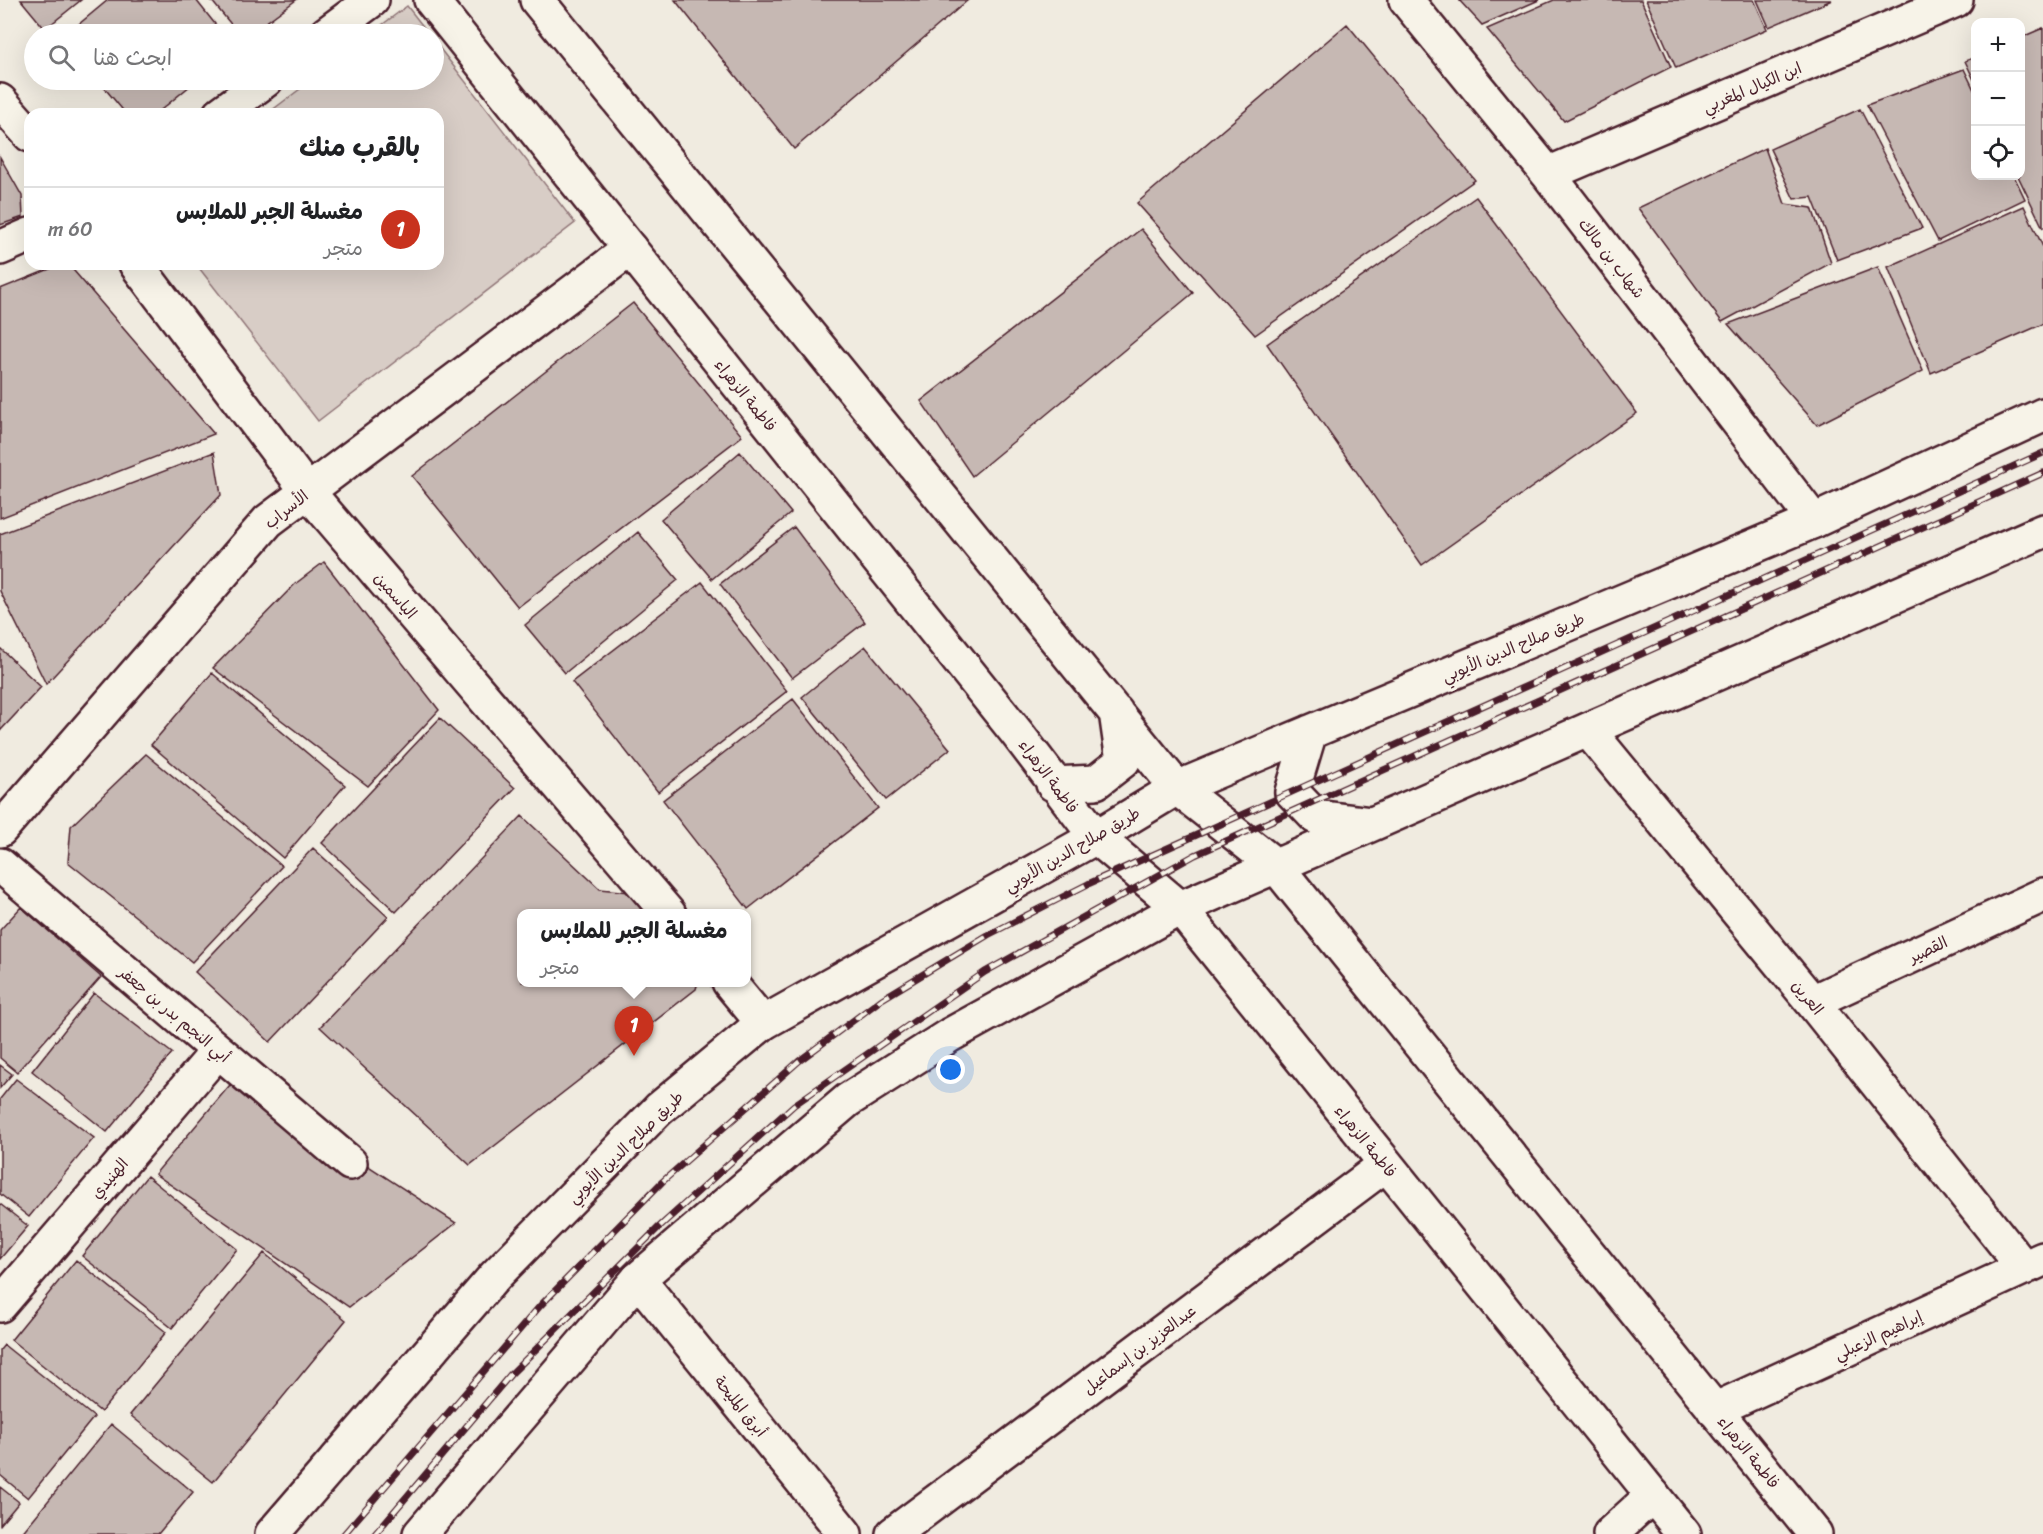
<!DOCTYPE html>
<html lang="ar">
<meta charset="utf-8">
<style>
:root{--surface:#fff;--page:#f2f2f2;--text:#202124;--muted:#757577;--line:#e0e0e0;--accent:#c8321e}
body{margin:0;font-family:Sriracha,"Playpen Sans Arabic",sans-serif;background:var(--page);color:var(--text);direction:rtl}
.controls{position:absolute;right:18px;top:18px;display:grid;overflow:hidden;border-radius:12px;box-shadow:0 6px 24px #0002}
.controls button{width:54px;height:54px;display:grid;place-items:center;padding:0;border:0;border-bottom:2px solid var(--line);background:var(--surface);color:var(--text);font:30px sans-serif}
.you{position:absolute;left:951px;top:1070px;width:21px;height:21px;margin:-15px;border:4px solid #fff;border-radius:50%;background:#1a73e8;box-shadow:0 0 0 9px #1a73e833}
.badge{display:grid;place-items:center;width:39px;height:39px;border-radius:50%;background:var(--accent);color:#fff;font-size:20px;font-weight:700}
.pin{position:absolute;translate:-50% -50px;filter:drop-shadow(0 2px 3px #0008)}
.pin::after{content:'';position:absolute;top:32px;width:21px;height:18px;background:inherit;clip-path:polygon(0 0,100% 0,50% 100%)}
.popup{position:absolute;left:517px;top:909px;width:234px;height:78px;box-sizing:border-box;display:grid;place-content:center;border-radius:12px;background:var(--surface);filter:drop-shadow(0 2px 4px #0005);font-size:20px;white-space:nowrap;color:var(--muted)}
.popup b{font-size:22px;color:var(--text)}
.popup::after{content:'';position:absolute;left:50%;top:100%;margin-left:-12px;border:12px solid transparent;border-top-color:var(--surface)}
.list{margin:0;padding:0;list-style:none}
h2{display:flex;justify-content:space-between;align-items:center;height:78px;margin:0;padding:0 24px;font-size:26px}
h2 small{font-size:20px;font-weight:400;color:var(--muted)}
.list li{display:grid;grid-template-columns:39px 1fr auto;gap:18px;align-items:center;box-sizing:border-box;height:84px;padding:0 24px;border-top:2px solid var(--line)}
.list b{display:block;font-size:22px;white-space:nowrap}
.list p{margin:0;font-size:20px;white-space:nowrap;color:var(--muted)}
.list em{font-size:20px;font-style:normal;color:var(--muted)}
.icon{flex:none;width:33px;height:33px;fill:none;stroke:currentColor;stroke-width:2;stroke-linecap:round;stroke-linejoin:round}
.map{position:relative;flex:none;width:2043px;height:1534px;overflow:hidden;direction:ltr}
.search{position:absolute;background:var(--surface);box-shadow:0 6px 24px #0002;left:24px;top:24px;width:420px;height:66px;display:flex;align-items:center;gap:15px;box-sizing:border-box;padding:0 21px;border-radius:33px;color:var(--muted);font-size:22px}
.panel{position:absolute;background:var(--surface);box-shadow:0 6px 24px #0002;left:24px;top:108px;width:420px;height:162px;border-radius:18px;direction:rtl}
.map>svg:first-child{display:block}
.green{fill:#d8cdc6;stroke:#917678;stroke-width:1.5}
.building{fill:#c6b8b3;stroke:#4a1f2b;stroke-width:1.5}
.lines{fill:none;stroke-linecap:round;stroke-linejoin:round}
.minor-casing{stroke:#4a1f2b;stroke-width:38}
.major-casing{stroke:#4a1f2b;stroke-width:38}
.minor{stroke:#f7f3e8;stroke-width:33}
.major{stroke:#f7f3e8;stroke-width:33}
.rail-casing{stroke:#4a1f2b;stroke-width:7}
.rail{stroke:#f7f3e8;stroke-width:4.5;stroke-dasharray:14;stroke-linecap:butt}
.labels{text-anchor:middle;stroke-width:6;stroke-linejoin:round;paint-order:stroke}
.street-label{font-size:16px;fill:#4a1f2b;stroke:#f7f3e8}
</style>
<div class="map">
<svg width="2043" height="1534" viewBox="0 0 2043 1534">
<rect width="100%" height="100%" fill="#f0ebe0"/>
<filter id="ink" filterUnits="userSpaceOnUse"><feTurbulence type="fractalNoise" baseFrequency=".0167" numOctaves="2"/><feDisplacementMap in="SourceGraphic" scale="12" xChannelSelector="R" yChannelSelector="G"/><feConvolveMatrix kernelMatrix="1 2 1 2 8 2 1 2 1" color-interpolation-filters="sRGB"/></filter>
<g filter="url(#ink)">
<path class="green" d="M407 6 429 34H370Z
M434 41 575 223 318 421 196 264H438V114H267L312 80H434Z"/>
<path class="building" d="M21 0H81L45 29Z
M108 0H196L223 34H67Z
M211 0H296L250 34H239Z
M675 0H968L794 149Z
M1459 0H1539L1482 25Z
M1554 0H1641L1671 67 1564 121 1487 29Z
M1646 0H1754L1767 29 1676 68Z
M1757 0H1832L1769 27Z
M1347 24 1475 180 1255 335 1137 203Z
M2043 28V228L2018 176H2020V38Z
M1976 57V84L1965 61Z
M1964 69 1976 94V176H2014L2025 199 1938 241 1867 105Z
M98 80H197L156 114H126Z
M1860 109 1922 228 1837 260 1812 197 1794 199 1770 149Z
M1765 148 1785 204 1812 208 1831 263 1722 322 1638 208Z
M0 157 22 196 23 217 0 225Z
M1476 197 1637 413 1422 565 1267 344Z
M2024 206 2043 247V324L1931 373 1888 267Z
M1141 229 1193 293 972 476 921 401Z
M62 264H68L214 434 0 518V289Z
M1878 267 1923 371 1817 425 1728 324Z
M633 303 742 436 518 607 412 476Z
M214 452 221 495 46 684 0 591V534Z
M740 452 791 513 712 579 661 519Z
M794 527 865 622 792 678 720 584Z
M638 532 678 580 565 673 525 625Z
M324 562 439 710 368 786 213 668 295 584Z
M702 582 787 691 658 792 572 682Z
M865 646 950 749 886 800 802 697Z
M0 648 41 687 0 731Z
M212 673 345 785 283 858 151 745Z
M793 699 878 808 748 909 663 800Z
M440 718 515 788 396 912 322 843Z
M146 754 282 866 192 962 68 862 71 826Z
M522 816 600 889 630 892 651 914H522V982H698L696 989 470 1165 320 1027Z
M313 848 388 917 270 1042 195 972Z
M21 907 101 977 17 1072 0 1058V930Z
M94 993 172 1053 107 1132 32 1071Z
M0 1065 12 1074 0 1088Z
M16 1079 94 1138 29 1217 0 1194V1099Z
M235 1079 456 1223 349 1307 155 1174Z
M147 1176 237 1249 172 1328 82 1256Z
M0 1204 28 1226 0 1259Z
M264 1253 346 1320 213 1482 130 1415Z
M76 1260 166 1332 101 1412 11 1340Z
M4 1345 94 1417 28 1498 0 1475V1350Z
M111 1424 193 1492 158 1534H21Z
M0 1487 19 1502 0 1525Z"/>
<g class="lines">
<g class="minor-casing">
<path id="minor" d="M1406 0 1548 174 1814 521
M326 34 372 0
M0 101 30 135
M220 114 266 80
M1548 174 1956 0
M0 248 30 235
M136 264 308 492 669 914
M1588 730 1812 1002 2024 1268
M0 830 268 521 630 249
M0 865 350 1163
M729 982 763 1023
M1812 1002 2043 895
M638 1279 845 1534
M0 1305 218 1051
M1714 1410 2043 1259
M893 1534 1385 1165
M1610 1534 1653 1495"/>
</g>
<g class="major-casing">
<path id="major" d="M431 0 1016 732 1096 837 1180 908 1684 1534
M537 0 1177 788 1276 866 1815 1534
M1310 732 1292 792 1316 817 1372 824
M1053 784 1096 782 1123 761 1116 712
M272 1534 495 1276 659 1109 763 1023 1096 837 1177 788 1814 521 2043 415
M420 1534 638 1279 848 1100 950 1035 1180 908 2043 531"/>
</g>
<use href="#minor" class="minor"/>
<use href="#major" class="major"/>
<g class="rail-casing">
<path id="rail" d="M344 1534 540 1306 662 1182 799 1061 882 999 988 935 1088 884 2043 453
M375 1534 510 1375 659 1227 794 1105 985 972 1195 855 2043 473"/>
</g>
<use href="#rail" class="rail"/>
</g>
</g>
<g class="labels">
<g class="street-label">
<text transform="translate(1752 87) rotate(-23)" y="6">ابن الكيال المغربي</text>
<text transform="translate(1612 258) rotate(52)" y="6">شهاب بن مالك</text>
<text transform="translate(746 395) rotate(51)" y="6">فاطمة الزهراء</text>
<text transform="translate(286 509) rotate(-39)" y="6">الأسراب</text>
<text transform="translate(396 595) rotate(49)" y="6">الياسمين</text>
<text transform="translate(1513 647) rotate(-23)" y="6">طريق صلاح الدين الأيوبي</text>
<text transform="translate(1049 776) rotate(53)" y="6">فاطمة الزهراء</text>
<text transform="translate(1072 849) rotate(-30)" y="6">طريق صلاح الدين الأيوبي</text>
<text transform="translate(1928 949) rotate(-25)" y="6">القصير</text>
<text transform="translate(1808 997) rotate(51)" y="6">العرين</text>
<text transform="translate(175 1014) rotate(40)" y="6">أبي النجم بدر بن جعفر</text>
<text transform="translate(1366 1141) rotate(51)" y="6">فاطمة الزهراء</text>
<text transform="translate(625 1147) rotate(-44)" y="6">طريق صلاح الدين الأيوبي</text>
<text transform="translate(109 1178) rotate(-49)" y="6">الهنيدي</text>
<text transform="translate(1878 1335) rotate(-25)" y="6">إبراهيم الزعبلي</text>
<text transform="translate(1139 1349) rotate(-37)" y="6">عبدالعزيز بن إسماعيل</text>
<text transform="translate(741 1406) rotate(51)" y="6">أبرق المليحة</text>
<text transform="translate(1749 1452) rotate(51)" y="6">فاطمة الزهراء</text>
</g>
</g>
</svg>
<div class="controls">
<button>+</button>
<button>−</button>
<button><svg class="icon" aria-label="locate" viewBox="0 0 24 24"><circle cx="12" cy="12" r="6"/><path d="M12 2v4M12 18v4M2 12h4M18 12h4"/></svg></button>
</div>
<div class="you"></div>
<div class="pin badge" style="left:634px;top:1056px">1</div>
<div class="popup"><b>مغسلة الجبر للملابس</b>متجر</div>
<div class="search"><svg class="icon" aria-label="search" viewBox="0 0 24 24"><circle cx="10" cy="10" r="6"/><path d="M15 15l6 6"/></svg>ابحث هنا</div>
<section class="panel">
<h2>بالقرب منك<small></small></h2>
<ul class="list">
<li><span class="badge">1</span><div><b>مغسلة الجبر للملابس</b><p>متجر</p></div><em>60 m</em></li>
</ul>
</section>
</div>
